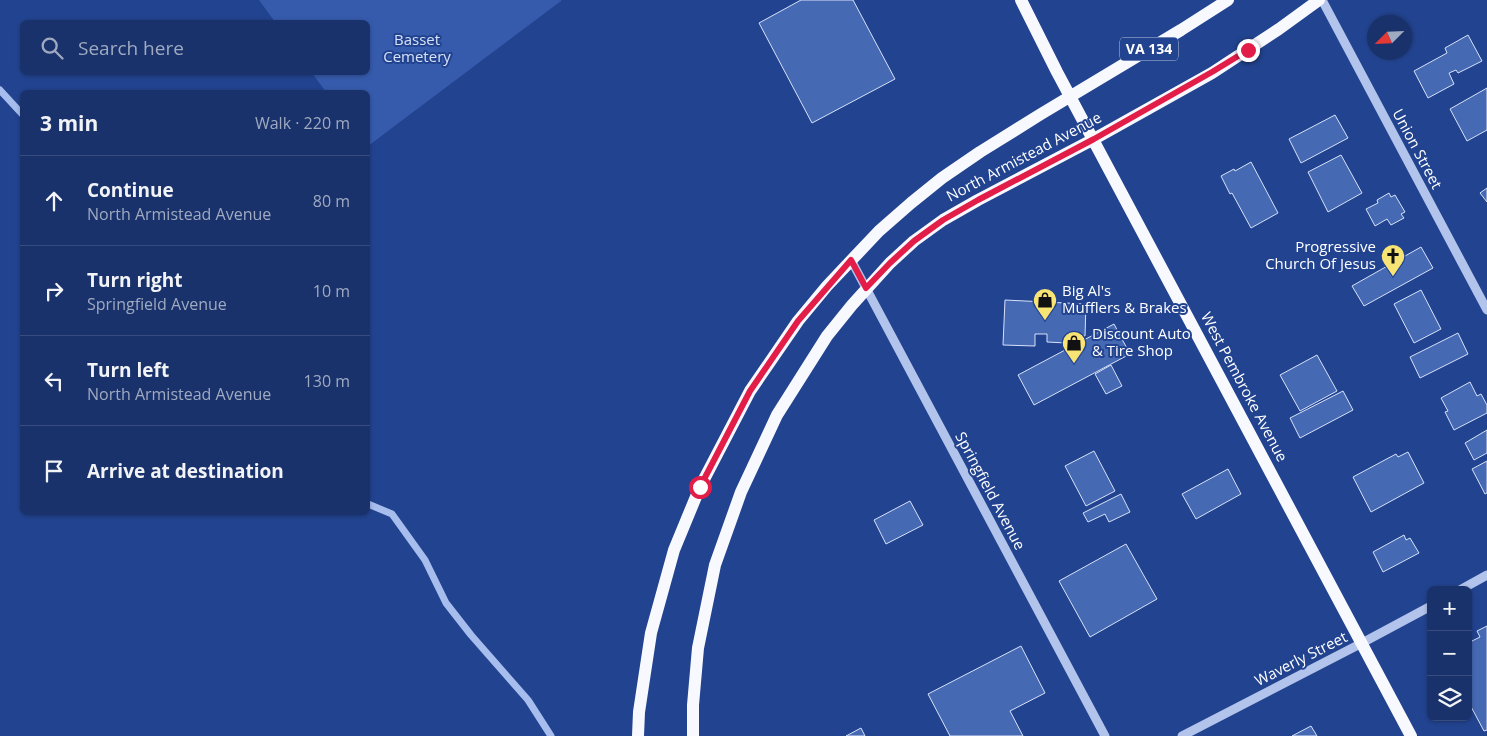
<!DOCTYPE html>
<meta charset="utf-8">
<style>
:root{--surface:#1a326b;--page:#273e73;--text:#f1f3f6;--muted:#9faac1;--line:#384d7e}
body{margin:0;font-family:"Open Sans",sans-serif;background:var(--page);color:var(--text)}
.controls{position:absolute;right:15px;bottom:15px;display:grid;overflow:hidden;border-radius:8px;box-shadow:0 1px 4px #0004}
.controls button{width:45px;height:45px;display:grid;place-items:center;padding:0;border:0;border-bottom:1px solid var(--line);background:var(--surface);color:var(--text);font:25px sans-serif}
.compass{position:absolute;left:1367px;top:15px;width:45px;height:45px;border-radius:50%;background:var(--surface);box-shadow:0 1px 4px #0004;rotate:246deg}
.stop{position:absolute;width:15px;height:15px;margin:-11px;border:4px solid #e11d48;border-radius:50%;background:#fff}
.stop.end{background:#e11d48;border-color:#fff;box-shadow:0 1px 5px #0008}
.list{margin:0;padding:0;list-style:none}
h2{display:flex;justify-content:space-between;align-items:center;height:65px;margin:0;padding:0 20px;font-size:21px}
h2 small{font-size:16px;font-weight:400;color:var(--muted)}
.list li{display:grid;grid-template-columns:32px 1fr auto;gap:15px;align-items:center;box-sizing:border-box;height:90px;padding:0 20px;border-top:1px solid var(--line)}
.list b{display:block;font-size:19px;white-space:nowrap}
.list p{margin:0;font-size:16px;white-space:nowrap;color:var(--muted)}
.list em{font-size:16px;font-style:normal;color:var(--muted)}
.icon{flex:none;width:28px;height:28px;fill:none;stroke:currentColor;stroke-width:2;stroke-linecap:round;stroke-linejoin:round}
.map{position:relative;flex:none;width:1487px;height:736px;overflow:hidden}
.search{position:absolute;background:var(--surface);box-shadow:0 1px 4px #0004;left:20px;top:20px;width:350px;height:55px;display:flex;align-items:center;gap:12px;box-sizing:border-box;padding:0 18px;border-radius:8px;color:var(--muted);font-size:19px}
.panel{position:absolute;background:var(--surface);box-shadow:0 1px 4px #0004;left:20px;top:90px;width:350px;height:425px;border-radius:8px}
.map>svg:first-child{display:block}
.green{fill:#365bac}
.lines{fill:none;stroke-linecap:round;stroke-linejoin:round}
.stream{stroke:#a6bded;stroke-width:7}
.building{fill:#4669b4;stroke:#d7e2f9}
.minor{stroke:#b2c4ec;stroke-width:9}
.major{stroke:#f8f9ff;stroke-width:12}
.route{stroke:#e11d48;stroke-width:6}
.labels{text-anchor:middle;stroke-width:4;stroke-linejoin:round;paint-order:stroke}
.shield{fill:#22438f;stroke:#bdc7dd;stroke-width:1}
.shield-label{font-size:14px;font-weight:bold;fill:#fff}
.park-label{font-size:15px;fill:#d7e2f9;stroke:#22438f}
.street-label{font-size:15px;fill:#fff;stroke:#22438f}
.poi-label{font-size:15px;fill:#fff;stroke:#22438f;text-anchor:start}
</style>
<div class="map">
<svg width="1487" height="736" viewBox="0 0 1487 736">
<rect width="100%" height="100%" fill="#22438f"/>
<path class="green" d="M259 0H561V1L368 146V92H326L312 73 368 72V22H275Z"/>
<g class="lines">
<path class="stream" d="M0 90 22 114
M368 504 392 514 425 560 446 603 471 635 528 700 551 736"/>
</g>
<path class="building" d="M801 0H853L895 79 812 123 759 23Z
M1468 35 1482 61 1458 73 1456 70 1449 73 1454 84 1428 98 1414 71 1447 53 1445 48Z
M1487 88V130L1467 141 1450 109Z
M1335 115 1348 138 1301 163 1289 139Z
M1341 155 1362 193 1328 212 1308 172Z
M1251 162 1278 213 1251 228 1232 193 1230 194 1221 176 1234 169 1235 171Z
M1487 188V202L1480 193Z
M1389 193 1391 197 1395 195 1405 212 1401 214 1404 218 1391 225 1387 219 1375 226 1366 209 1378 203 1377 200Z
M1421 247 1433 268 1364 306 1352 286Z
M1421 290 1441 329 1414 343 1394 304Z
M1005 300 1086 304 1085 336H1067L1066 343 1047 342V334H1035V346L1003 345Z
M1114 324 1130 354 1034 405 1018 375Z
M1458 333 1468 354 1420 378 1410 357Z
M1317 355 1337 391 1300 411 1280 375Z
M1111 365 1122 386 1106 394 1095 374Z
M1470 382 1477 396 1481 394 1487 405V413L1454 430 1445 412 1448 411 1441 398Z
M1343 391 1353 410 1300 438 1290 418Z
M1487 430V453L1474 460 1465 443Z
M1094 451 1115 491 1086 506 1065 466Z
M1408 452 1424 483 1371 512 1353 477 1396 454 1398 457Z
M1487 461V493L1485 494 1472 469Z
M1228 469 1241 494 1196 519 1182 494Z
M1121 494 1130 512 1109 522 1105 514 1088 522 1083 513Z
M910 501 923 525 886 544 874 520Z
M1404 535 1406 540 1410 538 1419 553 1383 572 1373 552Z
M1126 544 1157 599 1090 637 1059 581Z
M1487 626V730L1484 731 1468 701V643L1480 637 1477 631Z
M1021 646 1045 693 1010 711 1023 736H950L928 694Z
M1311 726 1317 736H1292Z
M861 728 865 736H846Z"/>
<g class="lines">
<path class="minor" d="M1322 0 1487 310
M851 260 1105 736
M1460 590 1487 575
M1182 736 1362 643 1431 606"/>
<path class="major" d="M1021 0 1057 72 1411 736
M638 736 639 712 651 633 674 550 700 487 750 391 798 321 827 286 879 231 911 203 942 178 980 152 1041 114 1181 30 1228 0
M693 736V705L698 648 715 565 741 492 777 415 827 336 852 305 890 263 914 241 943 220 978 200 1094 139 1212 73 1279 29 1319 0"/>
</g>
<g class="lines">
<path class="route" d="M700 487 750 391 798 321 851 260 866 288 890 263 914 241 943 220 978 200 1094 139 1212 72 1248 50"/>
</g>
<defs>
<g id="church-pin" transform="scale(1.25)"><path d="M0 17L-7.5 6A9.5 9.5 0 1 1 7.5 6Z" fill="#f8e474" stroke="#22438f"/><path d="M-1.2-6h2.4v3.5h3.3v2.4h-3.3V6h-2.4V-.1h-3.3v-2.4h3.3Z" fill="#111"/></g>
<g id="shop-pin" transform="scale(1.25)"><path d="M0 17L-7.5 6A9.5 9.5 0 1 1 7.5 6Z" fill="#f8e474" stroke="#22438f"/><path d="M-5-2.5h2.3a2.7 3.5 0 0 1 5.4 0H5L5.5 6h-11ZM-1.5-2.5h3a1.5 2.3 0 0 0-3 0Z" fill="#111"/></g>
</defs>
<g fill-rule="evenodd">
<use href="#church-pin" x="1393" y="256"/>
<use href="#shop-pin" x="1045" y="300"/>
<use href="#shop-pin" x="1074" y="343"/>
</g>
<g class="labels">
<rect class="shield" x="1120" y="37.5" width="58" height="23" rx="4"/>
<g class="shield-label">
<text x="1149" y="54">VA 134</text>
</g>
<g class="park-label">
<text x="417" y="45">Basset<tspan x="417" dy="17">Cemetery</tspan></text>
</g>
<g class="street-label">
<text transform="translate(1417 149) rotate(62)" y="5">Union Street</text>
<text transform="translate(1024 157) rotate(-28)" y="5">North Armistead Avenue</text>
<text transform="translate(1244 387) rotate(62)" y="5">West Pembroke Avenue</text>
<text transform="translate(990 491) rotate(62)" y="5">Springfield Avenue</text>
<text transform="translate(1301 659) rotate(-27)" y="5">Waverly Street</text>
</g>
<g class="poi-label">
<text x="1376" y="252" text-anchor="end">Progressive<tspan x="1376" dy="17">Church Of Jesus</tspan></text>
<text x="1062" y="296">Big Al's<tspan x="1062" dy="17">Mufflers &amp; Brakes</tspan></text>
<text x="1092" y="339">Discount Auto<tspan x="1092" dy="17">&amp; Tire Shop</tspan></text>
</g>
</g>
</svg>
<div class="controls">
<button>+</button>
<button>−</button>
<button><svg class="icon" aria-label="layers" viewBox="0 0 24 24"><path d="M12 4l9 5-9 5-9-5zM3 14l9 5 9-5"/></svg></button>
</div>
<svg class="compass" viewBox="-18 -18 36 36"><path d="M0-13l5 13h-10z" fill="#e53935"/><path d="M0 13l5-13h-10z" fill="#9faac1"/></svg>
<div class="stop" style="left:700px;top:487px"></div>
<div class="stop end" style="left:1248px;top:50px"></div>
<div class="search"><svg class="icon" aria-label="search" viewBox="0 0 24 24"><circle cx="10" cy="10" r="6"/><path d="M15 15l6 6"/></svg>Search here</div>
<section class="panel">
<h2>3 min<small>Walk · 220 m</small></h2>
<ul class="list">
<li><svg class="icon" aria-label="ahead" viewBox="0 0 24 24"><path d="M12 20V5M6 11l6-6 6 6"/></svg><div><b>Continue</b><p>North Armistead Avenue</p></div><em>80 m</em></li>
<li><svg class="icon" aria-label="right" viewBox="0 0 24 24"><path d="M7 20v-9h11M14 6l5 5-5 5"/></svg><div><b>Turn right</b><p>Springfield Avenue</p></div><em>10 m</em></li>
<li><svg class="icon" aria-label="left" viewBox="0 0 24 24"><path d="M17 20v-9H6M10 6l-5 5 5 5"/></svg><div><b>Turn left</b><p>North Armistead Avenue</p></div><em>130 m</em></li>
<li><svg class="icon" aria-label="arrive" viewBox="0 0 24 24"><path d="M6 21V4h12l-3 4 3 4H6"/></svg><div><b>Arrive at destination</b></div></li>
</ul>
</section>
</div>
